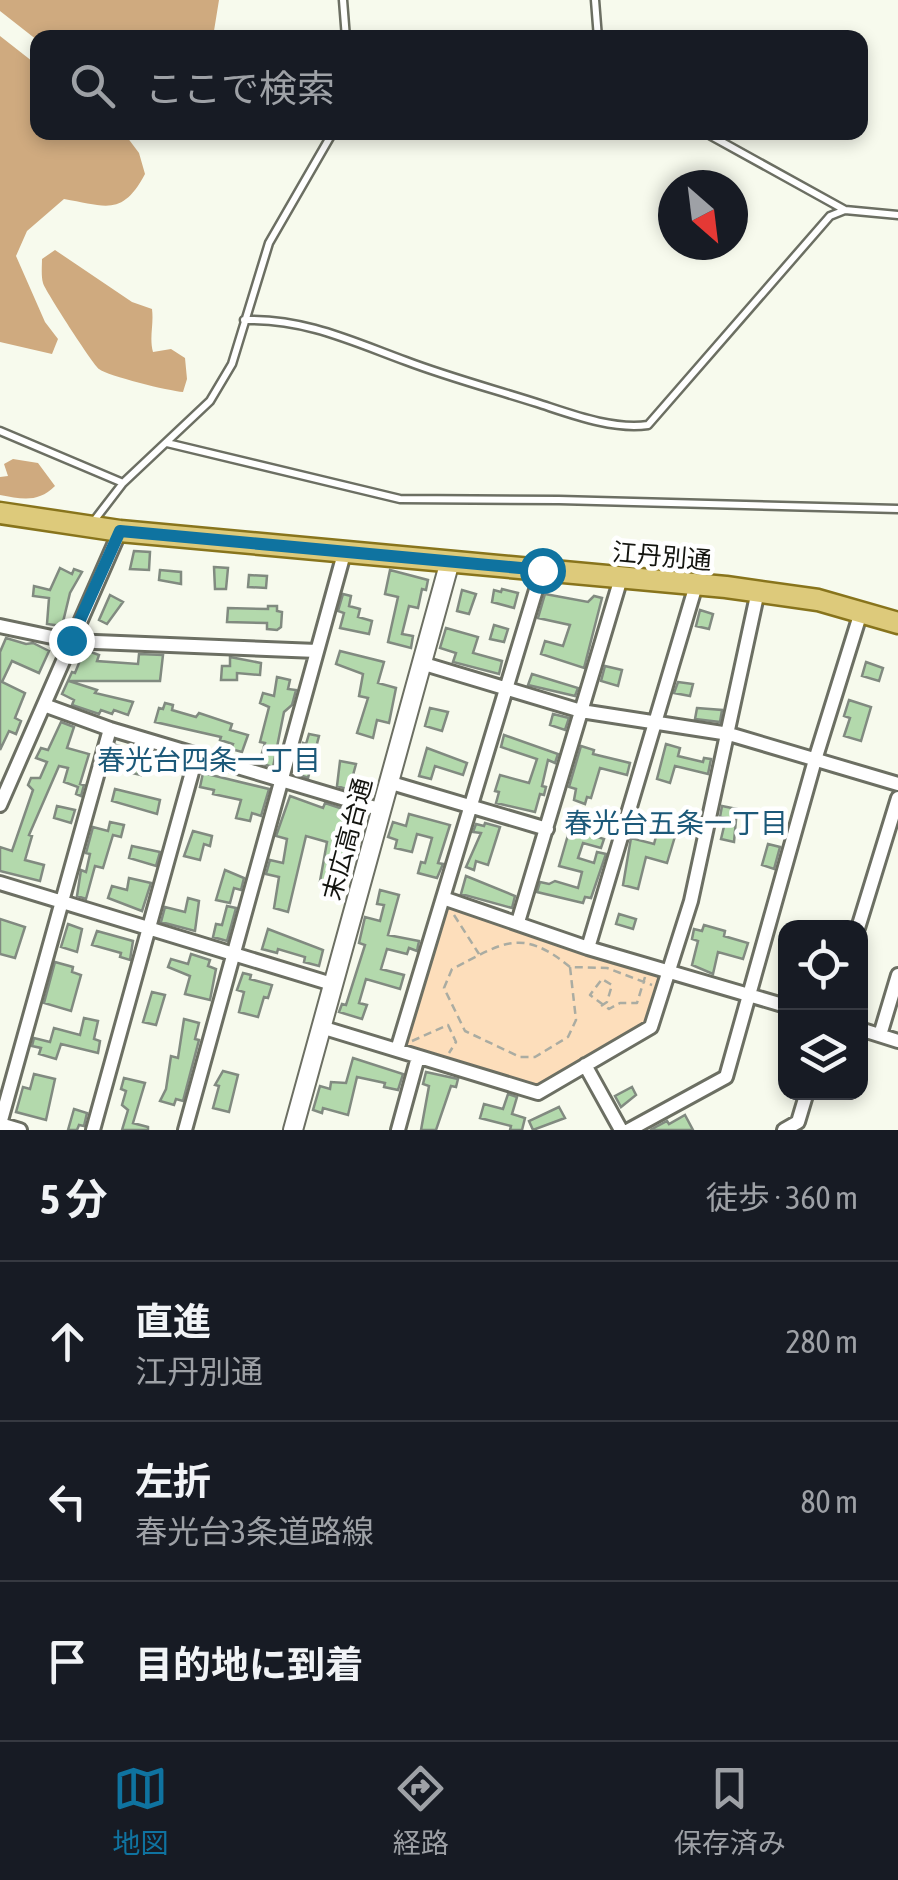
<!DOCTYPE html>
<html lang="ja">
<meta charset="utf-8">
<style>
:root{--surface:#171b24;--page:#20242c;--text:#f1f3f6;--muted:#9ea1a6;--line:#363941;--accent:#0f73a0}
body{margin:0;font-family:"Asap Condensed","Noto Sans JP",sans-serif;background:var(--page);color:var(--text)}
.controls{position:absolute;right:30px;bottom:30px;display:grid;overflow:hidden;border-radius:20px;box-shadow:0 5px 15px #0003}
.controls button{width:90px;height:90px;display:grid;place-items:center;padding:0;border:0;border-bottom:2px solid var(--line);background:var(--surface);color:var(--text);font:50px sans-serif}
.compass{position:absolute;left:658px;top:170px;width:90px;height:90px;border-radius:50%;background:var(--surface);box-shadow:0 5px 15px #0003;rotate:152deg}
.stop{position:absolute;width:30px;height:30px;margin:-22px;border:8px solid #0f73a0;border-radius:50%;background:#fff}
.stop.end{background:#0f73a0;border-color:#fff;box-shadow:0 2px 10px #0008}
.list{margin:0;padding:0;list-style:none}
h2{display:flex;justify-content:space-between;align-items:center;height:130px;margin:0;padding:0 40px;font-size:42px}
h2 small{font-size:32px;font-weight:400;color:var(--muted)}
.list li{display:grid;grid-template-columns:65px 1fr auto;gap:30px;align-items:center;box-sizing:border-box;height:160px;padding:0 40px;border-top:2px solid var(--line)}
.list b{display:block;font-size:38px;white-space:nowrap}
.list p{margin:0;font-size:32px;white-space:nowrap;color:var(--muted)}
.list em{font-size:32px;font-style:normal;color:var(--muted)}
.icon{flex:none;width:55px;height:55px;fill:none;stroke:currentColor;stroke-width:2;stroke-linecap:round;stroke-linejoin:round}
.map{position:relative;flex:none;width:898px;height:1130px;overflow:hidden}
.search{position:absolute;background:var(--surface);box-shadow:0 5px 15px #0003;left:30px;right:30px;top:30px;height:110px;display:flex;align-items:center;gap:25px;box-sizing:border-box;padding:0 35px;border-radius:20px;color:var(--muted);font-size:38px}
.sheet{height:610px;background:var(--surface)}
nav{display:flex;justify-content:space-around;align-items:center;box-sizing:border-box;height:140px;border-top:2px solid var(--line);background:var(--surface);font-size:28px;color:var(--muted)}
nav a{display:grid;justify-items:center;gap:5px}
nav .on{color:var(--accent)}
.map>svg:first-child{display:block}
.green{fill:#fddebb}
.forest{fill:#cfaa7f}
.building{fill:#b3d9ac;stroke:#818a80;stroke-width:2.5}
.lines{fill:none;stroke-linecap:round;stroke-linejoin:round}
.lane-casing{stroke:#6c6f63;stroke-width:11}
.street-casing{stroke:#6c6f63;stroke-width:18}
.secondary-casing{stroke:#6c6f63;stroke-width:22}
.primary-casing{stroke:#88741c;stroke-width:25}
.path{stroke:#aaaca2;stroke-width:2.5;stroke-dasharray:8 5;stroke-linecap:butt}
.lane{stroke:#fff;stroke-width:6}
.street{stroke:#fff;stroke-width:12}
.secondary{stroke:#fff;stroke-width:18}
.primary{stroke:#ddca7b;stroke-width:20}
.route{stroke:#0f73a0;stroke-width:12}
.labels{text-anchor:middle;stroke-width:9;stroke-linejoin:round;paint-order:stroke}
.street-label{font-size:25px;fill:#13140f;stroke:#fff}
.neighbourhood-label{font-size:28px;fill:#1c5979;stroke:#fff}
</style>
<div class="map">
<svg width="898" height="1130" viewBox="0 0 898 1130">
<rect width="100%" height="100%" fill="#f7faed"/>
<path class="green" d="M446 908 663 976 648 1021 534 1091 404 1051Z"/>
<path class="forest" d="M0 0H219L213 37 38 38 37 40 0 11Z
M0 36 37 65 38 132 124 133 139 153 145 174C122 217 106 206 64 199L27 231 16 256 45 322 58 339 52 354 0 342Z
M55 250 132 302 152 309C154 325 149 337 153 352L171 349 185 358 187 379 183 392C169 391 108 376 99 369 94 366 44 289 43 283 41 276 42 266 42 259Z
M13 459 38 463 55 486C38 503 22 499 0 495V477L8 476 4 464Z"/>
<path class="building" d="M134 551 150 552 149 570 130 569Z
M214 567 228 568 226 589H215Z
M60 568 72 574 74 569 82 572 70 593 62 626 47 624 49 598 33 596 34 586 50 590Z
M160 570 181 572V584L159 580Z
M390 570 428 580 426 590 422 589 418 608 409 606 402 634 413 636 411 648 388 642 398 597 385 594Z
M249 575 267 576 266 588 248 587Z
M502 589 518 593 514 608 492 602 494 590 501 592Z
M462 590 476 594 469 614 457 611Z
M343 594 351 596 349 606 360 609 358 617 372 621 369 634 340 628 344 613 338 611Z
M545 594 588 602 594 596 602 598 584 668 541 654 545 641 563 646 570 625 538 618Z
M110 595 123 602 107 624 99 620Z
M268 606H277V611L282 612 281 627 277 630 267 629V623L227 622 228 608 268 609Z
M700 610 713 614 709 629 696 626Z
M494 625 508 629 504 642 490 639Z
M446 628 478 637 473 653 502 661 499 674 453 662 456 653 440 648Z
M6 638 26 644 33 643 49 651 39 673 12 661 2 682 25 693 15 718 21 721 16 734 9 731 0 750V652Z
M340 651 384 662 378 683 396 688 389 723 377 720 373 738 357 733 368 698 359 696 363 674 336 664Z
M91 652 99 655 97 661 138 664 139 654 163 655 160 681H69L97 690 95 693 133 702 128 715 114 710 112 714 101 710 99 714 72 705 74 700 62 694 72 672 75 673 81 658Z
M230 657 261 663 260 675 237 673V680H221L222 666H230Z
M866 662 883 668 879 681 862 676Z
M605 666 622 670 618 686 601 681Z
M532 674 578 688 575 696 528 685Z
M277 677 290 680 288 689 296 690 292 705 284 712 273 767 259 763 265 743 260 742 269 707 260 703 263 693 274 696Z
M678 682 693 684 690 696 674 693Z
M849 700 871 707 861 741 844 736 850 718 844 716Z
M165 703 173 705 172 710 196 717 199 713 232 724 230 730 248 735 242 752 231 749 233 744 220 740 221 737 155 722 159 708 163 709Z
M430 708 448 712 442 731 425 726Z
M697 708 722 710 720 722 695 719Z
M553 714 569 718 565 730 550 725Z
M61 722 74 727 67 748 89 754 80 784 84 785 81 796 76 794 78 787 64 782 68 768 59 766 29 835 32 836 25 860 44 865 40 881 0 871V847L12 851 33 790 28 785 31 778H40L47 762 36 758 41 748 48 750Z
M309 734 319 736 308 778 297 774 303 743 306 744Z
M504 735 558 754 555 763 548 760 542 786 546 787 544 795 540 794 535 812 496 803 499 792 495 791 500 775 529 783 537 759 501 747Z
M666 744 680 748 678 756 703 762 704 758 711 759 708 774 675 766 670 783 657 779Z
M116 745 135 750 134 754 146 758 141 775 110 768Z
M581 746 594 750 593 754 630 763 627 775 600 768 591 798 587 797 585 804 574 800 576 789 569 787Z
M427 748 467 763 463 775 435 766 431 779 419 776Z
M340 761 356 764 349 790 337 786Z
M203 773 269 789 261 816 252 813 250 821 236 818 241 800 213 794 214 790 200 787Z
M115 789 160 800 157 814 112 801Z
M290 796 323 808 325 803 349 811 343 832 347 833 342 870 349 872 345 888 320 881 327 842 306 836 288 912 274 908 279 877 266 874 270 860 283 863 287 839 276 836Z
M57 806 75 810 71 823 54 818Z
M722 806 737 809 734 842 721 839 726 818 720 817Z
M409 814 450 825 438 863 443 864 437 878 418 873 421 862 425 863 432 838 417 834 412 852 395 848 397 840 388 837 393 822 406 826Z
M110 822 124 825 121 837 113 835 103 868 95 866 86 899 77 896 81 870 86 872 90 854 86 853 93 827 108 831Z
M485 823 500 827 488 865 476 861 474 870 466 867 481 833 473 832 476 824 484 826Z
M570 828 604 839 601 848 583 843 578 858 594 863 597 852 606 854 591 898 585 897 583 903 537 892 540 882 549 884 555 881 578 888 582 872 559 866Z
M658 829 676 833 667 863 646 857 638 889 623 885 631 838 654 844Z
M193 831 212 836 210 846 204 844 200 860 184 856Z
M768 844 780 847 774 869 762 865Z
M132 846 160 852 156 866 129 858Z
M225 870 244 878 241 890 234 888 230 903 216 900Z
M466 876 515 896 512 908 461 894Z
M129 878 151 883 142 911 108 898 112 886 127 890Z
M380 890 399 895 388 935 419 941 417 951 409 948 407 954 387 949 381 969 404 975 400 989 366 979 359 1003 367 1005 362 1019 339 1012 342 1004 346 1005 365 945 359 943 365 917 380 921 384 905 377 904Z
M188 898 199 901 195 931 161 922 165 907 185 912Z
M227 906 236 908 227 941 213 937 216 924 222 925Z
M619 914 636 919 633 929 616 924Z
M0 919 25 927 15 958 0 954Z
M68 924 82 929 77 952 61 947Z
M704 925 725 931 724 936 748 943 743 959 718 952 713 974 692 965 698 941 692 939 694 929 702 931Z
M268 929 323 950 319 966 304 962 305 957 278 949 277 953 262 949Z
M97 931 133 941 130 960 120 957 121 953 92 945Z
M191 954 210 960 208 966 216 969 210 1000 185 994 190 976 168 967 171 959 188 964Z
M55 962 73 967 72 972 81 975 71 1011 44 1003Z
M243 973 251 975 250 979 272 985 268 998 264 997 258 1017 239 1012 244 992 237 990Z
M152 992 165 995 156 1025 143 1022Z
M84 1018 98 1021 94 1039 100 1041 98 1053 61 1044 56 1059 39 1054 41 1048 32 1046 34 1038 50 1042 54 1028 80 1035Z
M184 1019 199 1023 195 1039 199 1040 183 1101 176 1099 174 1105 160 1101 166 1089 171 1056 178 1058Z
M353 1058 403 1074 398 1090 384 1087 385 1083 357 1077 348 1115 323 1108 322 1113 313 1110 320 1086 330 1089 331 1082 346 1083Z
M223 1071 238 1075 229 1112 213 1108 219 1086 215 1085Z
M426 1072 458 1079 456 1087 451 1086 436 1130H421L429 1086 423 1084Z
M34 1074 55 1079 46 1120 16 1112 23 1087 30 1089Z
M124 1078 145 1083 133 1123 148 1127V1130H122L128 1110 122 1105 126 1091 121 1089Z
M632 1087 636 1095 621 1107 615 1096Z
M508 1094 517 1097 512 1114 525 1118 522 1130H510L511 1126 480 1118 484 1104 503 1109Z
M559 1107 565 1118 533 1130 529 1121Z
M74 1109 87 1113 84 1126 79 1125 77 1130H68Z
M685 1115 693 1130H650L667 1121 669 1124Z"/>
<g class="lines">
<g class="lane-casing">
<path id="lane" d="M343 0 346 38
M595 0 598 38
M704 132 845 210 898 215
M244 320C306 319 349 340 406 361 448 377 493 389 537 403 571 414 612 430 648 425L830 216 845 210
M0 431 123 483
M167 443 400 499 559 500 898 509
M93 522 123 483 210 401 232 364 269 243 333 132"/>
</g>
<g class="street-casing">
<path id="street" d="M0 626 71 641 317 651
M421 663 581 711 729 734 898 784
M44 705 110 729 382 810
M388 782 547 829
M0 805 120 531
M0 883 332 984
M443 898 588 948 786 1006
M518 922 621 578
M858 928 898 798
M588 948 696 585
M321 1027 538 1093 651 1027 691 901 758 591
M860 1029 898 1041
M880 1035 898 975
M397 1050 542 570
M585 1065 621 1130
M0 1124 110 729
M0 1124 20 1130
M93 1130 197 754
M185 1130 345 550
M398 1130 418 1057
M629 1130 726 1077 815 760 861 612
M784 1130 798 1122 807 1092"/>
</g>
<g class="secondary-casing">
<path id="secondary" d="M293 1130 450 561"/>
</g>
<g class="primary-casing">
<path id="primary" d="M0 513 120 531 726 587 818 600 898 623"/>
</g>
<path class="path" d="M454 915 479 954
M570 967C520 926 502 944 452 969L444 988 465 1031 520 1057H535L568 1037 576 1020 570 967 607 968 652 985
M601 1006 607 1002 612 985 602 979 590 995 609 1009 620 1003H637L645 977
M412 1041 448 1025 456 1042 449 1053"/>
<use href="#lane" class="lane"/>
<use href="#street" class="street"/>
<use href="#secondary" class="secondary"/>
<use href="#primary" class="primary"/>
</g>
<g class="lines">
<path class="route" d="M71 640 120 531 542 570"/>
</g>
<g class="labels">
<g class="street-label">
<text transform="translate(662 556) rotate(5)" y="9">江丹別通</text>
<text transform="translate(347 839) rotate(-75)" y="9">末広高台通</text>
</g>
<g class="neighbourhood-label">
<text x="209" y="770">春光台四条一丁目</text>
<text x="676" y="833">春光台五条一丁目</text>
</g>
</g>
</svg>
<div class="controls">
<button><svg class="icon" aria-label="locate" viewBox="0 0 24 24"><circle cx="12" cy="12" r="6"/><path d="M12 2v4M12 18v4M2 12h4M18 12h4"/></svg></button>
<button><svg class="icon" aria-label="layers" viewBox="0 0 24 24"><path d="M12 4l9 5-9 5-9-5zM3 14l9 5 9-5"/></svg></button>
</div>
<svg class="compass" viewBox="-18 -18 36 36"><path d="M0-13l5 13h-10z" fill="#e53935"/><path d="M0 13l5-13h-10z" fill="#9ea1a6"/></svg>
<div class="stop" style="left:542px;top:570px"></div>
<div class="stop end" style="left:71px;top:640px"></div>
<div class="search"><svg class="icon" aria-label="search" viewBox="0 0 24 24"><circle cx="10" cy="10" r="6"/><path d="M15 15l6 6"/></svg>ここで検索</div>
</div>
<section class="sheet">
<h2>5 分<small>徒歩 · 360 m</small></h2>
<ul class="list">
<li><svg class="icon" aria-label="ahead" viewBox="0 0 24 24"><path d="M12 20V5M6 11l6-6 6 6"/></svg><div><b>直進</b><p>江丹別通</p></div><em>280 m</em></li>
<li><svg class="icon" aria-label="left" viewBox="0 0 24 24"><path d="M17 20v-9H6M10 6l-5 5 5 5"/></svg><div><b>左折</b><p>春光台3条道路線</p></div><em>80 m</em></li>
<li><svg class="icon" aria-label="arrive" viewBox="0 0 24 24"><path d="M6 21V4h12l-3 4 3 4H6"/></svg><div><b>目的地に到着</b></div></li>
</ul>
</section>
<nav>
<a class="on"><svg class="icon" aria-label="map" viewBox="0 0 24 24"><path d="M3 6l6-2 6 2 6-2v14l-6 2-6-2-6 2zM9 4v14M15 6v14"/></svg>地図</a>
<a><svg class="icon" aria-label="directions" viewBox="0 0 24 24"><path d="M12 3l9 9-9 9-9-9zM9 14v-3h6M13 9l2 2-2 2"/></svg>経路</a>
<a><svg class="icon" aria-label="saved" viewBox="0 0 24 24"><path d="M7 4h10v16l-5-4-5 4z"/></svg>保存済み</a>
</nav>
